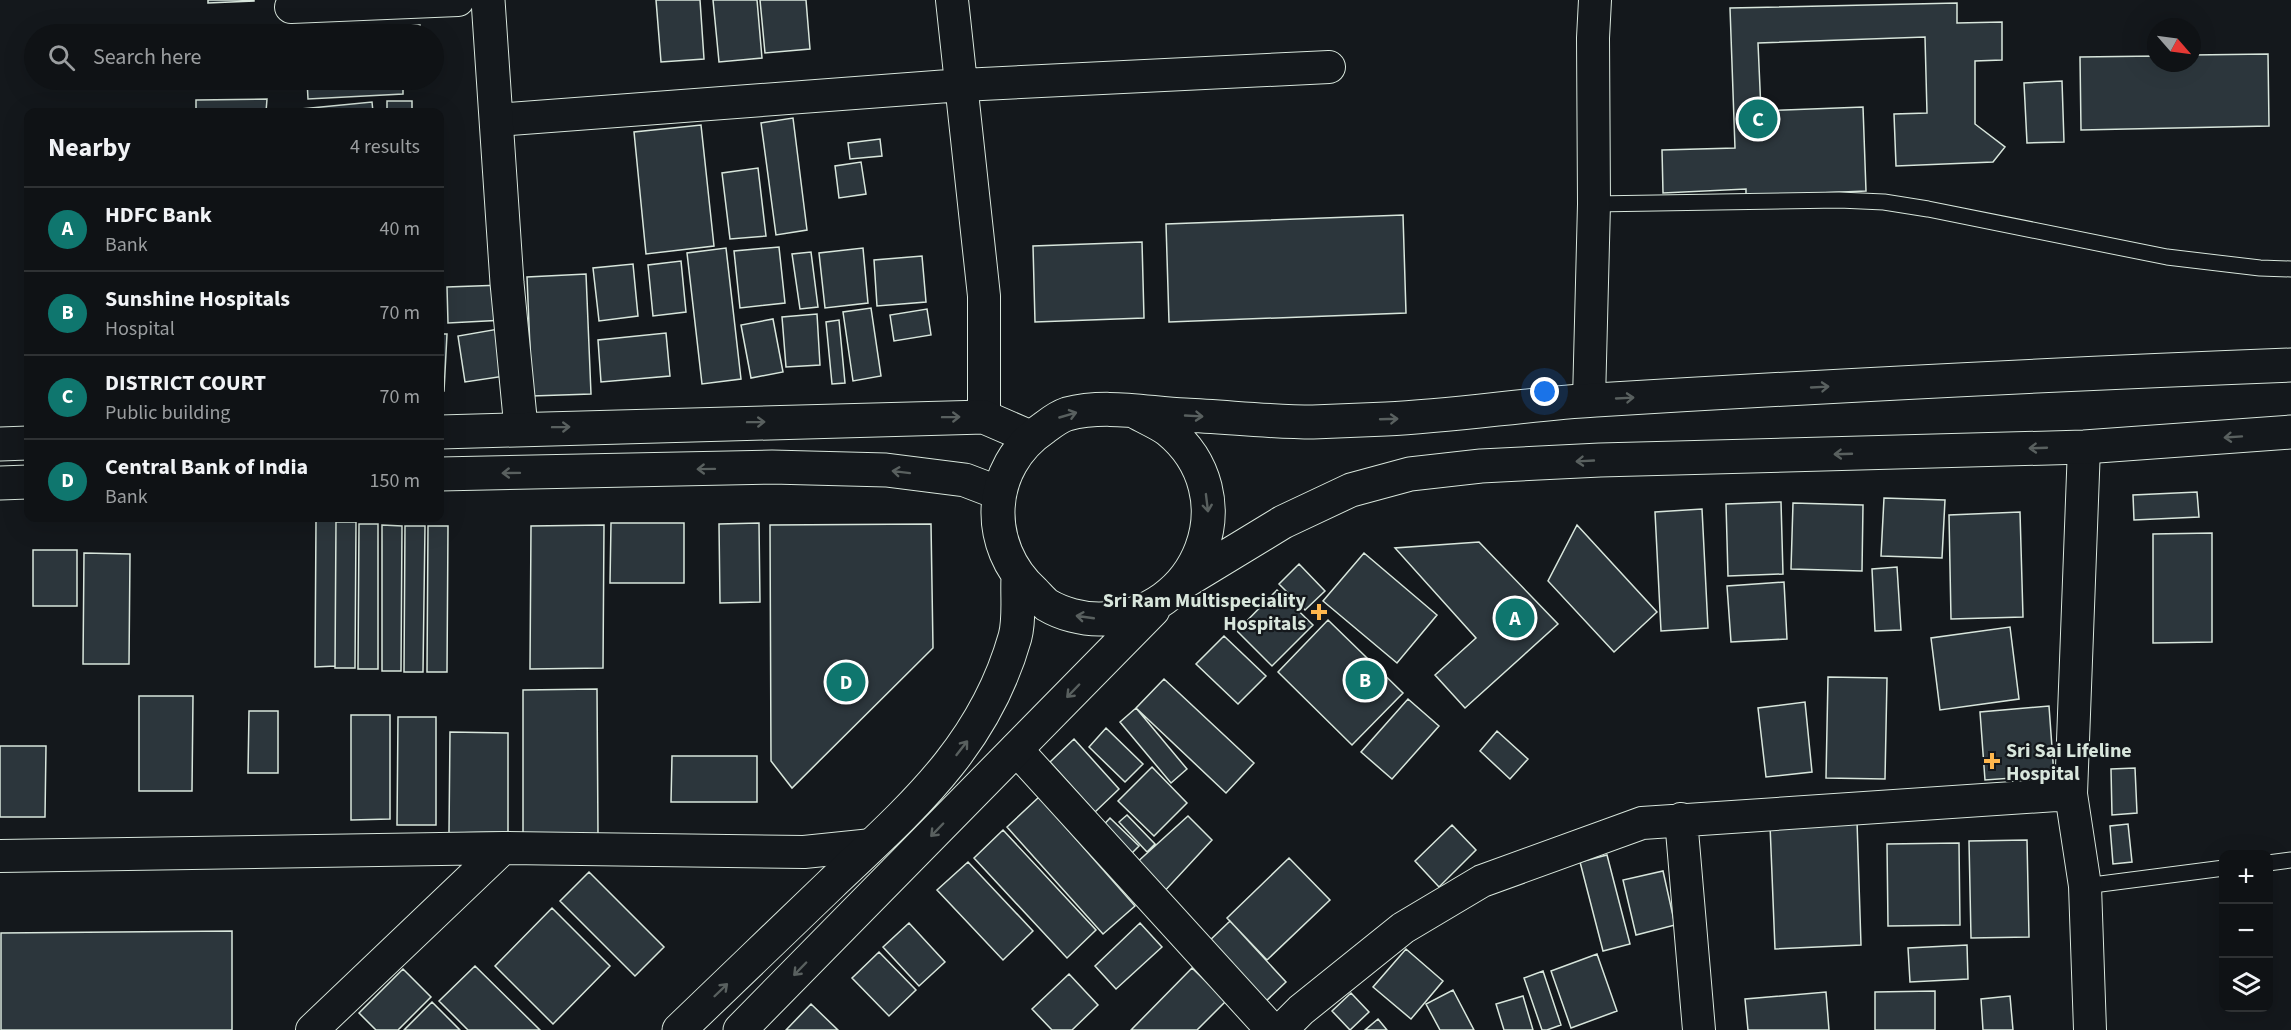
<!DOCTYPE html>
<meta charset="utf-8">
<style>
:root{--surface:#0f1215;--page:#1d2022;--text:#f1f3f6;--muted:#9b9ea0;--line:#2f3234;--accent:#0f766e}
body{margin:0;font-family:"Source Sans 3",sans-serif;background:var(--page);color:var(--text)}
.controls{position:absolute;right:18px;bottom:18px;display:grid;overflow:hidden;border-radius:12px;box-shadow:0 6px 24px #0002}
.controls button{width:54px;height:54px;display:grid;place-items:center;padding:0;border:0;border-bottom:2px solid var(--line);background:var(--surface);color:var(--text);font:30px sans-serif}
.compass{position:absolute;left:2147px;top:18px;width:54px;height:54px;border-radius:50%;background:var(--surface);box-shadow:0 6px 24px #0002;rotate:118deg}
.you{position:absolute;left:1545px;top:392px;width:21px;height:21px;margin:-15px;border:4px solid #fff;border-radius:50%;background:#1a73e8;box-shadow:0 0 0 9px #1a73e833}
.badge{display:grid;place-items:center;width:39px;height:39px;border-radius:50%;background:var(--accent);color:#fff;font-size:20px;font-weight:700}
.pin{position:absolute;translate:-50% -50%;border:3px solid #fff;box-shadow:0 2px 6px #0006}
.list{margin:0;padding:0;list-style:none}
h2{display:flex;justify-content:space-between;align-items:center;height:78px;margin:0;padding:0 24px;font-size:26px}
h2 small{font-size:20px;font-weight:400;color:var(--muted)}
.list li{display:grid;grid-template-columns:39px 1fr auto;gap:18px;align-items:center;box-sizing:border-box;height:84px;padding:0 24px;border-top:2px solid var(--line)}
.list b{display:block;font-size:22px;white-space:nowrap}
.list p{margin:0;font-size:20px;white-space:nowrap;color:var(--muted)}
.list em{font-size:20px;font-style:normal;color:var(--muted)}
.icon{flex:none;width:33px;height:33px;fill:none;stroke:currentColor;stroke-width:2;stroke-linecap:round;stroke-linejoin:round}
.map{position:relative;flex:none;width:2291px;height:1030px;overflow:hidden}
.search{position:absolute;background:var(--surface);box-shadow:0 6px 24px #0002;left:24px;top:24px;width:420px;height:66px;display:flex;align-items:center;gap:15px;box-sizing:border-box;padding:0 21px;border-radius:33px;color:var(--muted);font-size:22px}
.panel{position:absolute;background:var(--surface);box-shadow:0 6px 24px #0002;left:24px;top:108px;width:420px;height:414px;border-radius:12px}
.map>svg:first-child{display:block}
.building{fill:#2c363c;stroke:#d8e6dc;stroke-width:1.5}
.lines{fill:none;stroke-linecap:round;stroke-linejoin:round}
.service-casing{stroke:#d8e6dc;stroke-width:17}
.minor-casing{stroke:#d8e6dc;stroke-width:34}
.tertiary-casing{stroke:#d8e6dc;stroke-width:35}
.primary-casing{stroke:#d8e6dc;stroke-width:35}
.trunk-casing{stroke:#d8e6dc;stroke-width:35}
.service{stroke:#14181c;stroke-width:15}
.minor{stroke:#14181c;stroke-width:32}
.tertiary{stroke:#14181c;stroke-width:33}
.primary{stroke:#14181c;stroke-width:33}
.trunk{stroke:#14181c;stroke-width:33}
.oneway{stroke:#59605f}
.poi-dot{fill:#ffb74d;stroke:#14181c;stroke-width:2}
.labels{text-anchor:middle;stroke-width:4.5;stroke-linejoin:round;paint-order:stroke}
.poi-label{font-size:20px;font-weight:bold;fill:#d8e6dc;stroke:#14181c;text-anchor:end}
</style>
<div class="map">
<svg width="2291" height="1030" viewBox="0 0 2291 1030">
<rect width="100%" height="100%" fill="#14181c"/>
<path class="building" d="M208 0H254V1L208 3Z
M656 0H700L704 59 661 62Z
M713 0H757L762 58 719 62Z
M760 0H806L810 49 765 53Z
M1957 3V23L2002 22V60L1975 61V124L2005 147 1993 162 1896 166 1894 114 1927 113 1925 37 1758 43 1761 111 1863 107 1866 191 1746 196V189L1663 193 1662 150 1735 148 1730 8Z
M420 25V34H315V28Z
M289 31V34H226V33Z
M2268 54 2269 126 2081 130 2080 57 2156 56V63H2192V55Z
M307 80H403V94L308 99Z
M2062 81 2064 142 2027 143 2024 83Z
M267 99 266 112H196V100Z
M387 101H412V112H387Z
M372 102 373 112H301V109Z
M793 118 807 230 776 235 761 123Z
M701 125 714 246 646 254 634 132Z
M880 139 882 156 850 159 848 143Z
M861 162 866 194 839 198 835 166Z
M758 168 766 236 730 239 722 173Z
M1403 215 1406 313 1169 322 1166 224Z
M1142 242 1144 318 1035 322 1033 246Z
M779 247 785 303 740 308 734 251Z
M726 248 741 379 702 384 687 253Z
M863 248 868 303 825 308 819 253Z
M811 252 818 307 800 309 792 254Z
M922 256 926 302 877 306 874 260Z
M681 261 686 312 653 316 648 265Z
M633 264 638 316 599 321 593 268Z
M586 274 591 394 532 396 527 277Z
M503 285 505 320 448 323 447 287Z
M871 308 881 376 853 381 843 312Z
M927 309 931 335 894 341 890 315Z
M817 314 820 365 786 367 782 317Z
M773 319 783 372 751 378 741 325Z
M839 320 845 383 832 384 826 322Z
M504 328 512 375 465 382 458 336Z
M666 333 670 376 601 382 598 340Z
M440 334H447L444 391H440Z
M2197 492 2199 517 2134 520 2133 495Z
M1884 498 1945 500 1942 558 1881 556Z
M1781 502 1783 574 1728 576 1726 504Z
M1793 503 1863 505 1862 571 1791 569Z
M1702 509 1708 628 1661 631 1655 512Z
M2020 512 2023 617 1951 619 1949 515Z
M316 521H336L335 666 315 667Z
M336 522H356L355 668H335Z
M611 523H684V583H610Z
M759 523 760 602 720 603 719 524Z
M359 524H378V669H358Z
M931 524 933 648 792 788 771 761 770 525Z
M382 525 402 526 401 671H382Z
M604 525 603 668 530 669 531 526Z
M1577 525 1657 612 1614 652 1548 581Z
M405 526H425L423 672H404Z
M428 526H448L447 672H427Z
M2212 533V642L2153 643V534Z
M1479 542 1558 624 1465 708 1435 675 1476 638 1395 548Z
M33 550H77V606H33Z
M84 553 130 554 129 664H83Z
M1364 553 1437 615 1397 663 1323 601Z
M1299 564 1325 591 1305 610 1279 584Z
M1897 567 1901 630 1875 631 1872 569Z
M1784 582 1787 639 1731 642 1727 586Z
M1277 590 1313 625 1272 666 1237 631Z
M1328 620 1403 693 1352 745 1278 672Z
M2010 627 2019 699 1940 710 1931 638Z
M1224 636 1266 676 1238 704 1196 664Z
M1828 677 1887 678 1885 779 1826 778Z
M1164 679 1254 763 1226 793 1136 708Z
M597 689 598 835H523V690Z
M139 696H193L192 791H139Z
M1408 699 1439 726 1392 779 1361 752Z
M1805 702 1812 772 1766 777 1758 708Z
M2049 706 2054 775 1985 780 1980 712Z
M1136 708 1187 769 1171 783 1120 722Z
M249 711H278V773H248Z
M351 715H390V819L351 820Z
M398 717H436V825H397Z
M1106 728 1143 764 1125 782 1089 747Z
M1497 731 1528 759 1510 779 1480 751Z
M450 732 508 733V832L449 833Z
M1074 739 1119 789 1095 812 1050 762Z
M0 746H46L45 817H0Z
M672 756H757V802H671Z
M1152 767 1187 803 1154 836 1118 801Z
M2135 768 2137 813 2112 815 2111 769Z
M1039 797 1135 906 1103 934 1007 827Z
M1127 815 1155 844 1147 852 1119 822Z
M1188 816 1212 840 1161 895 1134 865Z
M1110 818 1139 846 1124 861 1096 833Z
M1857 821 1861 945 1775 949 1770 825Z
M2128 824 2132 862 2113 864 2110 826Z
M1452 825 1476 850 1439 887 1415 861Z
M1003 830 1096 930 1067 958 974 858Z
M2027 840 2029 937 1971 938 1969 841Z
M1959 843 1960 925 1888 926 1887 844Z
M1607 855 1630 944 1603 951 1580 862Z
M1289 858 1330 900 1267 960 1227 918Z
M968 862 1033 931 1003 960 937 890Z
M1663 871 1675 925 1636 935 1623 880Z
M589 872 664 947 635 976 560 901Z
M552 908 610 966 553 1024 495 966Z
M1230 921 1286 982 1263 1004 1207 943Z
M909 923 945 962 919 986 883 947Z
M1140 923 1162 947 1116 989 1095 966Z
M232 931V1030H1V933Z
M1967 945 1968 979 1910 982 1908 948Z
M1406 949 1443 981 1411 1019 1373 987Z
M879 952 916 990 889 1016 852 978Z
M1597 954 1617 1011 1571 1028 1551 971Z
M475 966 540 1030H468L439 1001Z
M1192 968 1226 1001 1197 1030H1131Z
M403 969 431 997 398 1030H376L359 1013Z
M1543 971 1561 1025 1547 1030H1542L1524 978Z
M1069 974 1098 1005 1072 1030H1052L1032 1009Z
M1453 990 1474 1030H1440L1426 1004Z
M1935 991V1030H1875V992Z
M1826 992 1829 1030H1748L1745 999Z
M1351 993 1369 1012 1350 1030 1332 1011Z
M1523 996 1533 1030H1504L1496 1004Z
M2010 996 2013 1030H1983L1981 999Z
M432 1002 460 1030H404Z
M811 1004 838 1030H786Z
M1378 1019 1387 1030H1365Z"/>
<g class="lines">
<g class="service-casing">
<path id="service" d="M1594 204 1839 200 1884 202 1928 209 2167 257 2260 268 2291 269
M2268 863 2291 860
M2085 886 2224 868"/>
</g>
<g class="minor-casing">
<path id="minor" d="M952 0 984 296V417
M291 7 458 0
M496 120 962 85 1329 67
M1589 400 1594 204 1593 38 1595 0
M2084 447 2071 794 2085 886 2090 1030
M1016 749 1272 1030
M1681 819 1699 1030
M0 856 503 848 804 852 872 845
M312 1030 503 848
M1281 1030 1301 1010 1403 928 1482 881 1642 823 2071 794"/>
</g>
<g class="tertiary-casing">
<path id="tertiary" d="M488 0 507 283 521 428"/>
</g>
<g class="primary-casing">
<path id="primary" d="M440 432 984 417 1030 437
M0 444 28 443
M440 474 772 467 886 470 965 480 999 493
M0 483 28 482"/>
</g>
<g class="trunk-casing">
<path id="trunk" d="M1136 412C1146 418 1159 423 1168 430 1248 495 1200 619 1099 619 1082 619 1062 614 1047 605 1042 601 1038 596 1034 592 983 546 986 467 1044 428 1052 422 1058 417 1067 414 1105 404 1146 413 1185 415 1228 417 1271 422 1313 422 1338 421 1362 420 1386 419 1456 416 1526 404 1596 400 1828 386 2059 374 2291 365
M1186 581 1283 522 1351 490 1410 474 1481 466 1600 460 2084 447 2291 432
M679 1030C729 982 780 933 830 885 910 809 984 747 1015 637 1020 619 1017 596 1018 578
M740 1030 1153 610"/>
</g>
<use href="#service" class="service"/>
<use href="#minor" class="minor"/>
<use href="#tertiary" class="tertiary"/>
<use href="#primary" class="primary"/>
<use href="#trunk" class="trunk"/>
</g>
<defs><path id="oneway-shaft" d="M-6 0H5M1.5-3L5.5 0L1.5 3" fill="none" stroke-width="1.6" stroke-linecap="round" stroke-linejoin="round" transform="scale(1.5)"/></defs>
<g class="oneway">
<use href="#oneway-shaft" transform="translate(1820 387) rotate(-3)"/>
<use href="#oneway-shaft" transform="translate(1625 398) rotate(-3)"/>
<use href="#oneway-shaft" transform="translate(1068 415) rotate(-16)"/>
<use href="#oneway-shaft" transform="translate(1194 416) rotate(3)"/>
<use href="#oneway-shaft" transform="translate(951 417) rotate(-1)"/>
<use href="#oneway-shaft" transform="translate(1389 419) rotate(-2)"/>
<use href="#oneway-shaft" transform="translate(756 422) rotate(-1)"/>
<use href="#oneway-shaft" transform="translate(561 427) rotate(-1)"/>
<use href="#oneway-shaft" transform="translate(2233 437) rotate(176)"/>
<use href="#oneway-shaft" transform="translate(2038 448) rotate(178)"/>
<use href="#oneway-shaft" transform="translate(1843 454) rotate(178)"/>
<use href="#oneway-shaft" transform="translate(1585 461) rotate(177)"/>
<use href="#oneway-shaft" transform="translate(706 469) rotate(179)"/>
<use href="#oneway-shaft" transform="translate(901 472) rotate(-173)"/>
<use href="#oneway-shaft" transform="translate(511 473) rotate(179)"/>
<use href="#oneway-shaft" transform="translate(1207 503) rotate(83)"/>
<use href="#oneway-shaft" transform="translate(1085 617) rotate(-172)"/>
<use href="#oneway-shaft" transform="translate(1073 691) rotate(134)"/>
<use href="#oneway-shaft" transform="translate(962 748) rotate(-52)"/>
<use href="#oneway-shaft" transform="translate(937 830) rotate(134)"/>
<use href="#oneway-shaft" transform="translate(800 969) rotate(134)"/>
<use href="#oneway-shaft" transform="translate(721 990) rotate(-44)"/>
</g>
<g class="poi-dot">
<path d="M1316 603h6v6h6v6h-6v6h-6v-6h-6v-6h6z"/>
<path d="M1989 752h6v6h6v6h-6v6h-6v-6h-6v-6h6z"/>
</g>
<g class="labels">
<g class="poi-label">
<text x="1306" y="607">Sri Ram Multispeciality<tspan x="1306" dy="23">Hospitals</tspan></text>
<text x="2006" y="757" text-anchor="start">Sri Sai Lifeline<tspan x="2006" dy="23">Hospital</tspan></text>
</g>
</g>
</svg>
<div class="controls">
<button>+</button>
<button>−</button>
<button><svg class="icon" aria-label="layers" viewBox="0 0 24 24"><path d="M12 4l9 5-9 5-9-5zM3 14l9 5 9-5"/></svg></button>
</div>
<svg class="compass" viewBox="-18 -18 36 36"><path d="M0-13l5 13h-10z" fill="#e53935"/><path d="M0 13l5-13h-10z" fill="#9b9ea0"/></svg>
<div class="you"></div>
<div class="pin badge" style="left:1515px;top:618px">A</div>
<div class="pin badge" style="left:1365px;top:680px">B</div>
<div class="pin badge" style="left:1758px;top:119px">C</div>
<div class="pin badge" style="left:846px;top:682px">D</div>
<div class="search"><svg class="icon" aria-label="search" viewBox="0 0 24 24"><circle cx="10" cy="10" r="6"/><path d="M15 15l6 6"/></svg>Search here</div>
<section class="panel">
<h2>Nearby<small>4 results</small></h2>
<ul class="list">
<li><span class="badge">A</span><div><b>HDFC Bank</b><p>Bank</p></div><em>40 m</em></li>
<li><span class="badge">B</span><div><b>Sunshine Hospitals</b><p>Hospital</p></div><em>70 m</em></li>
<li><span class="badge">C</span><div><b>DISTRICT COURT</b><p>Public building</p></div><em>70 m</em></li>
<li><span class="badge">D</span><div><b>Central Bank of India</b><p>Bank</p></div><em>150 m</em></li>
</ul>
</section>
</div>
